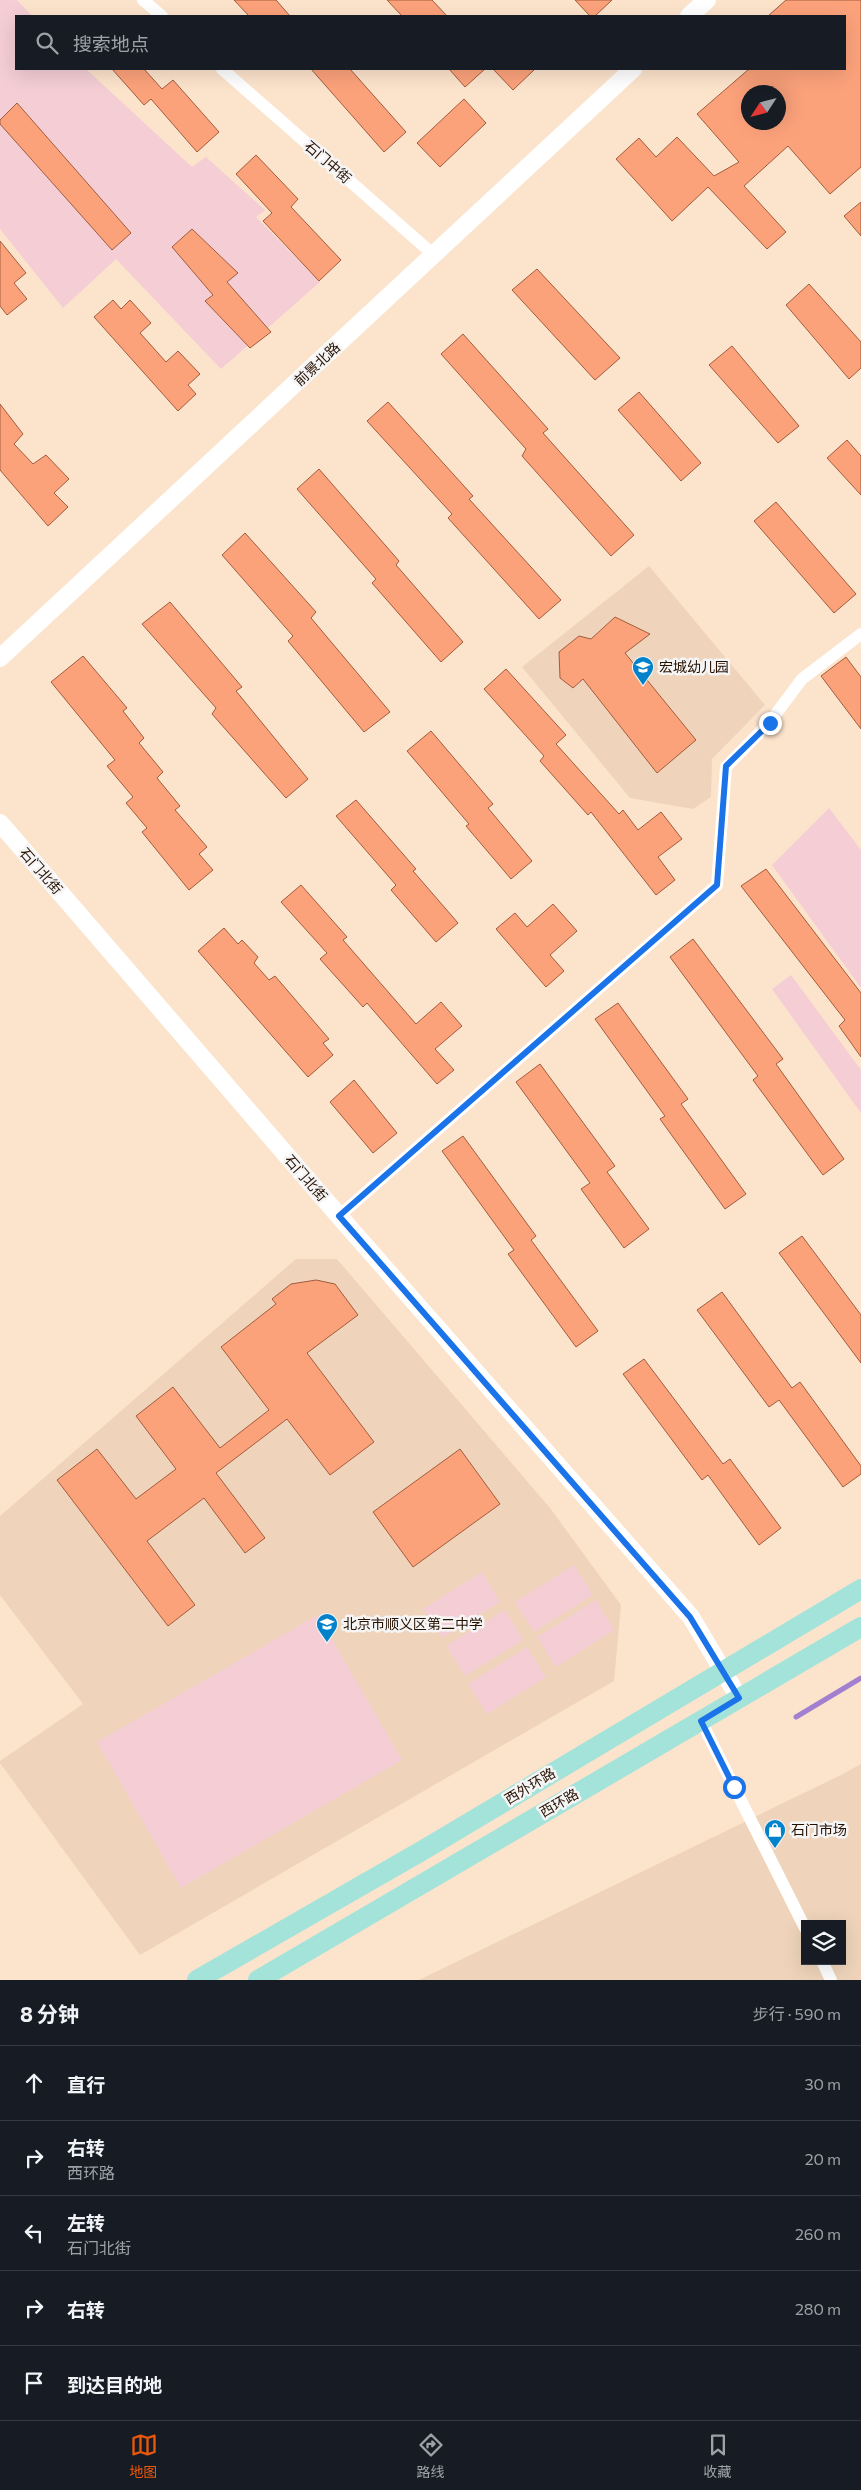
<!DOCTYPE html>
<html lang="zh">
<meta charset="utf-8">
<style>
:root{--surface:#171b24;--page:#242831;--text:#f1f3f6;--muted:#9ea1a6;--line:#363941;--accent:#ea580c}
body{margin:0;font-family:Commissioner,"Noto Sans SC",sans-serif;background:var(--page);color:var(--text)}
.controls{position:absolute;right:15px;bottom:15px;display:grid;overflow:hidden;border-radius:0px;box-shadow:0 5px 20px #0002}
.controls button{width:45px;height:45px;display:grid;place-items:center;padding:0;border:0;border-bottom:1px solid var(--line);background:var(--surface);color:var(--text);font:25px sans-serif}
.compass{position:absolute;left:741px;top:85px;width:45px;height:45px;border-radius:50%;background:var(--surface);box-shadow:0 5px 20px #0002;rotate:234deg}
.stop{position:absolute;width:15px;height:15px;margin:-11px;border:4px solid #1a73e8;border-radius:50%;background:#fff}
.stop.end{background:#1a73e8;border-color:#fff;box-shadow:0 1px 5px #0008}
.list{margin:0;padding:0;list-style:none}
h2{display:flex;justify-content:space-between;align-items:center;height:65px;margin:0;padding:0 20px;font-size:21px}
h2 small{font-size:16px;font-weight:400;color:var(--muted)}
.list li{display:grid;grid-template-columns:32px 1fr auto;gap:15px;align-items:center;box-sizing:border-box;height:75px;padding:0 20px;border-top:1px solid var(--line)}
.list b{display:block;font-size:19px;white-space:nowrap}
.list p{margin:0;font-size:16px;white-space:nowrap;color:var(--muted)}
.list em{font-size:16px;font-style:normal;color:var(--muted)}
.icon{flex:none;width:28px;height:28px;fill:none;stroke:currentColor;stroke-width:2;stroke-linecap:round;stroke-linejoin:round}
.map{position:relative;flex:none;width:861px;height:1980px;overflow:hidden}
.search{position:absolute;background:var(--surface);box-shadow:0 5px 20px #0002;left:15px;right:15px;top:15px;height:55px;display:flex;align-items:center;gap:12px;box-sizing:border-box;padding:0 18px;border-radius:0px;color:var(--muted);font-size:19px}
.sheet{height:440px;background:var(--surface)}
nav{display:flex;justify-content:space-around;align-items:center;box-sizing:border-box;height:70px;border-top:1px solid var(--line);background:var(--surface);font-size:14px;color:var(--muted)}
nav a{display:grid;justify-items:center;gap:2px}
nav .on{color:var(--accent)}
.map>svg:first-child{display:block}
.built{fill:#efd4bb;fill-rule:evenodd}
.green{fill:#f4cdd5}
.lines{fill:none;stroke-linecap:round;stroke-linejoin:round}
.stream{stroke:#a380cf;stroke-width:5}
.building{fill:#fca27b;stroke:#a15c3d;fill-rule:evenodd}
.street{stroke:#fff;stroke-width:12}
.secondary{stroke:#fff;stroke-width:18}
.primary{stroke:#a4e3da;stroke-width:20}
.route{stroke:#1a73e8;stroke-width:6}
.labels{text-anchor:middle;stroke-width:5;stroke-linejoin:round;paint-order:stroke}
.street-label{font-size:14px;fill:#261000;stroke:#f5f5f5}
.poi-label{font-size:14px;fill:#261000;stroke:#f5f5f5;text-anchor:start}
</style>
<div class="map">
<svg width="861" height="1980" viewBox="0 0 861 1980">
<rect width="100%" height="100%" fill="#fce3cc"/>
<path class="built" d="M649 566 765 705 712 759 711 797 693 809 630 798 522 667Z
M296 1259H337L550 1508 621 1605 614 1681 140 1955 0 1763V1761L83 1704 0 1595V1516Z
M861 1764V1980H419L843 1774ZM805 1924H842V1961H805Z"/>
<path class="green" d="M0 0H17L32 16H16V69H86L192 167 206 157 265 210 256 217 320 282 221 369 116 259 63 308 0 229Z
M829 808 861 850V988L772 865Z
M791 975 861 1070V1113L772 989Z
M574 1565 593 1595 534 1632 515 1602Z
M482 1572 500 1602 442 1638 423 1609Z
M596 1600 614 1630 556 1667 537 1637Z
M505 1610 523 1640 465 1676 446 1646Z
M318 1615 402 1760 181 1888 97 1742Z
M527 1647 546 1677 487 1714 468 1684Z"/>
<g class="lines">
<path class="stream" d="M796 1717 861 1678"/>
</g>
<path class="building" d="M234 0H276L290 16H249Z
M387 0H432L447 16H402Z
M575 0H612L595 16H590Z
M786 0H861V167L830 194 788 146 744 186 786 232 767 249 708 187 672 221 616 159 639 138 656 157 677 137 714 176 739 162 697 114 749 69H845V16H768ZM748 92H778V122H748Z
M112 69H144L162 89 173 80 219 132 197 152 151 99 144 105Z
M311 69H350L406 132 384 152Z
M449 69H485L465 87Z
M493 69H535L513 90Z
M464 99 486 123 440 167 417 143Z
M17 103 131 233 112 250 0 124V120Z
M256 155 298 199 291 207 341 260 319 281 263 221 272 213 236 174Z
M861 202V236L844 216Z
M192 229 238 273 227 282 271 332 250 348 205 301 213 295 172 247Z
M0 241 26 273 14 283 27 299 7 315 0 306Z
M537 269 620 358 595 380 512 290Z
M809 284 861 342V368L849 379 786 305Z
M113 300 121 309 130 300 151 323 140 333 166 362 178 351 200 374 188 385 196 394 178 411 94 317Z
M463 334 548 429 543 433 634 535 611 556 522 456 526 449 441 354Z
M732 346 799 426 778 443 709 365Z
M639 392 701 463 681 481 618 410Z
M388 402 473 496 469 499 561 600 539 619 448 518 452 514 367 421Z
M0 404 23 434 14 444 33 464 46 455 69 479 54 493 68 507 48 526 0 470Z
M847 440 861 456V495L827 458Z
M319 469 399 561 396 565 463 642 441 662 372 583 376 579 297 489Z
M776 502 856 594 834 613 754 521Z
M245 533 316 612 311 618 390 712 364 732 288 641 293 636 222 555Z
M170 602 242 687 236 691 308 779 286 798 212 714 216 708 142 624Z
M615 617 650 634 625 653 696 740 657 773 583 679 573 688 560 678 559 652 579 636 591 639Z
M83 656 127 708 123 711 144 738 139 743 163 772 157 778 180 806 175 810 207 847 199 854 213 870 189 890 142 832 147 828 126 803 133 797 107 766 115 760 51 682Z
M846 657 861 677V729L821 676Z
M506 669 566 735 556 744 619 814 623 810 638 830 661 812 682 839 658 857 675 880 656 895 591 812 588 815 540 761 544 756 484 689Z
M431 731 493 804 488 808 532 861 511 879 466 826 469 824 407 751Z
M356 800 416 869 413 871 458 923 436 942 391 890 396 885 336 816Z
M766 869 861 993V1057L839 1026 845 1020 741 886Z
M301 885 347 937 343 940 416 1024 441 1002 462 1026 435 1049 454 1070 437 1084 367 1003 363 1007 320 959 327 953 281 902Z
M553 904 577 931 550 955 564 971 546 987 496 929 515 913 527 927Z
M224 928 238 944 242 940 258 957 254 963 269 980 275 976 329 1039 323 1043 333 1055 308 1077 198 951Z
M693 939 783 1059 776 1064 844 1159 823 1175 753 1080 758 1076 670 957Z
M618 1003 688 1099 681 1104 746 1194 725 1209 660 1119 665 1116 595 1019Z
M540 1064 615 1166 607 1172 649 1229 624 1248 581 1189 590 1183 516 1082Z
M354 1080 397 1133 373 1153 330 1102Z
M463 1136 536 1236 531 1240 598 1331 576 1347 508 1254 514 1250 442 1151Z
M802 1236 861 1315V1363L779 1253Z
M316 1280 335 1284 358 1315 307 1353 374 1442 330 1475 287 1419 216 1473 265 1538 245 1553 204 1498 147 1541 195 1605 168 1626 57 1480 97 1449 136 1499 176 1469 136 1416 173 1387 220 1448 269 1410 221 1347 276 1304 272 1299 291 1284Z
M722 1292 792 1388 800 1382 861 1466V1474L843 1487 779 1400 769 1407 697 1310Z
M644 1359 723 1464 730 1459 781 1528 759 1545 708 1475 702 1480 623 1374Z
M460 1449 500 1504 413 1567 373 1512Z"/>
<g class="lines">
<path class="street" d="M143 0 162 16
M222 69 434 255
M339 1216 717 885 726 767 769 723 802 679 861 634
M701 1721 805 1928
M822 1961 831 1980"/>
<path class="secondary" d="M689 16 707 0
M0 658 633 69
M0 823 339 1216 691 1617 739 1698"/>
<path class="primary" d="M197 1980 425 1849 861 1589
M258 1980 861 1627"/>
</g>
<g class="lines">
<path class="route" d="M734 1787 701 1721 739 1698 690 1617 339 1216 717 885 726 766 770 723"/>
</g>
<defs>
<g id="school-pin" transform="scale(1.125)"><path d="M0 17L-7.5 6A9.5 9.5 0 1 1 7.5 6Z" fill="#0182ca" stroke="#f5f5f5"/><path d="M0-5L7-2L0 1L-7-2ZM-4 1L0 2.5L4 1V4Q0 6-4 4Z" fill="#fff"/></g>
<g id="shop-pin" transform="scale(1.125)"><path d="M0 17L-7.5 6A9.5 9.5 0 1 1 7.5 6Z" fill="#0182ca" stroke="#f5f5f5"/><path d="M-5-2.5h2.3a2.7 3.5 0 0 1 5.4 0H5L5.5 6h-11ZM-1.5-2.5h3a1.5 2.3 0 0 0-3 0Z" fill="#fff"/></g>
</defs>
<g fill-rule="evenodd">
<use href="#school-pin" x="643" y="667"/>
<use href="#school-pin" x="327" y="1624"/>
<use href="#shop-pin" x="775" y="1830"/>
</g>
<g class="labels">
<g class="street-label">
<text transform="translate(328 162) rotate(41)" y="5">石门中街</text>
<text transform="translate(317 364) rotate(-43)" y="5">前景北路</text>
<text transform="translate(41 871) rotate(49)" y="5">石门北街</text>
<text transform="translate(306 1178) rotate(49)" y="5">石门北街</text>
<text transform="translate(530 1786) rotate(-31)" y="5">西外环路</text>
<text transform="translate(559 1803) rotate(-30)" y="5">西环路</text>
</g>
<g class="poi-label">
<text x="659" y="672">宏城幼儿园</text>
<text x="343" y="1629">北京市顺义区第二中学</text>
<text x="791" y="1835">石门市场</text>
</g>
</g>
</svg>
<div class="controls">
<button><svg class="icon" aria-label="layers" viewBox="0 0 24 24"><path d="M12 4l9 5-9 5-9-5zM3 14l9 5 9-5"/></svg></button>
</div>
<svg class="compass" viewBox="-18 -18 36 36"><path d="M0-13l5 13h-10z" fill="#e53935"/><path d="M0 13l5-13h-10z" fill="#9ea1a6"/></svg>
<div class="stop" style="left:734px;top:1787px"></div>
<div class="stop end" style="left:770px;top:723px"></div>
<div class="search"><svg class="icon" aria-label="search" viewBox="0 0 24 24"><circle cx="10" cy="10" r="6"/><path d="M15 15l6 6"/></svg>搜索地点</div>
</div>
<section class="sheet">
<h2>8 分钟<small>步行 · 590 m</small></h2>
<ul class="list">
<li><svg class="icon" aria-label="ahead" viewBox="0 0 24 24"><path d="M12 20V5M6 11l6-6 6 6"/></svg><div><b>直行</b></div><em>30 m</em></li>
<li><svg class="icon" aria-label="right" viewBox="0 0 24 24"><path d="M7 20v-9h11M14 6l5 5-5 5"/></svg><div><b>右转</b><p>西环路</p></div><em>20 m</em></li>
<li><svg class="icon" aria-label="left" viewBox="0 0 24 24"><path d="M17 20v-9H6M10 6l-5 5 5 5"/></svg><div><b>左转</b><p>石门北街</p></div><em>260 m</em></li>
<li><svg class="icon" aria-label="right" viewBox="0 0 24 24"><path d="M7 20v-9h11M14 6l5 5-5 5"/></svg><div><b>右转</b></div><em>280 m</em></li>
<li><svg class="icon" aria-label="arrive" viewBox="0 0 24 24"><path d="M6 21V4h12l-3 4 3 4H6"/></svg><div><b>到达目的地</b></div></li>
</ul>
</section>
<nav>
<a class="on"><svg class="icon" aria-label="map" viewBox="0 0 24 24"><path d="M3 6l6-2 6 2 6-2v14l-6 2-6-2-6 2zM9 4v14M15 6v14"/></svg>地图</a>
<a><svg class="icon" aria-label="directions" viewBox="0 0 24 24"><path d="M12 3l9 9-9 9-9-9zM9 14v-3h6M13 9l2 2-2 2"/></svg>路线</a>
<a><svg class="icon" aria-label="saved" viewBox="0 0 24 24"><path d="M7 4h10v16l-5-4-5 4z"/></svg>收藏</a>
</nav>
